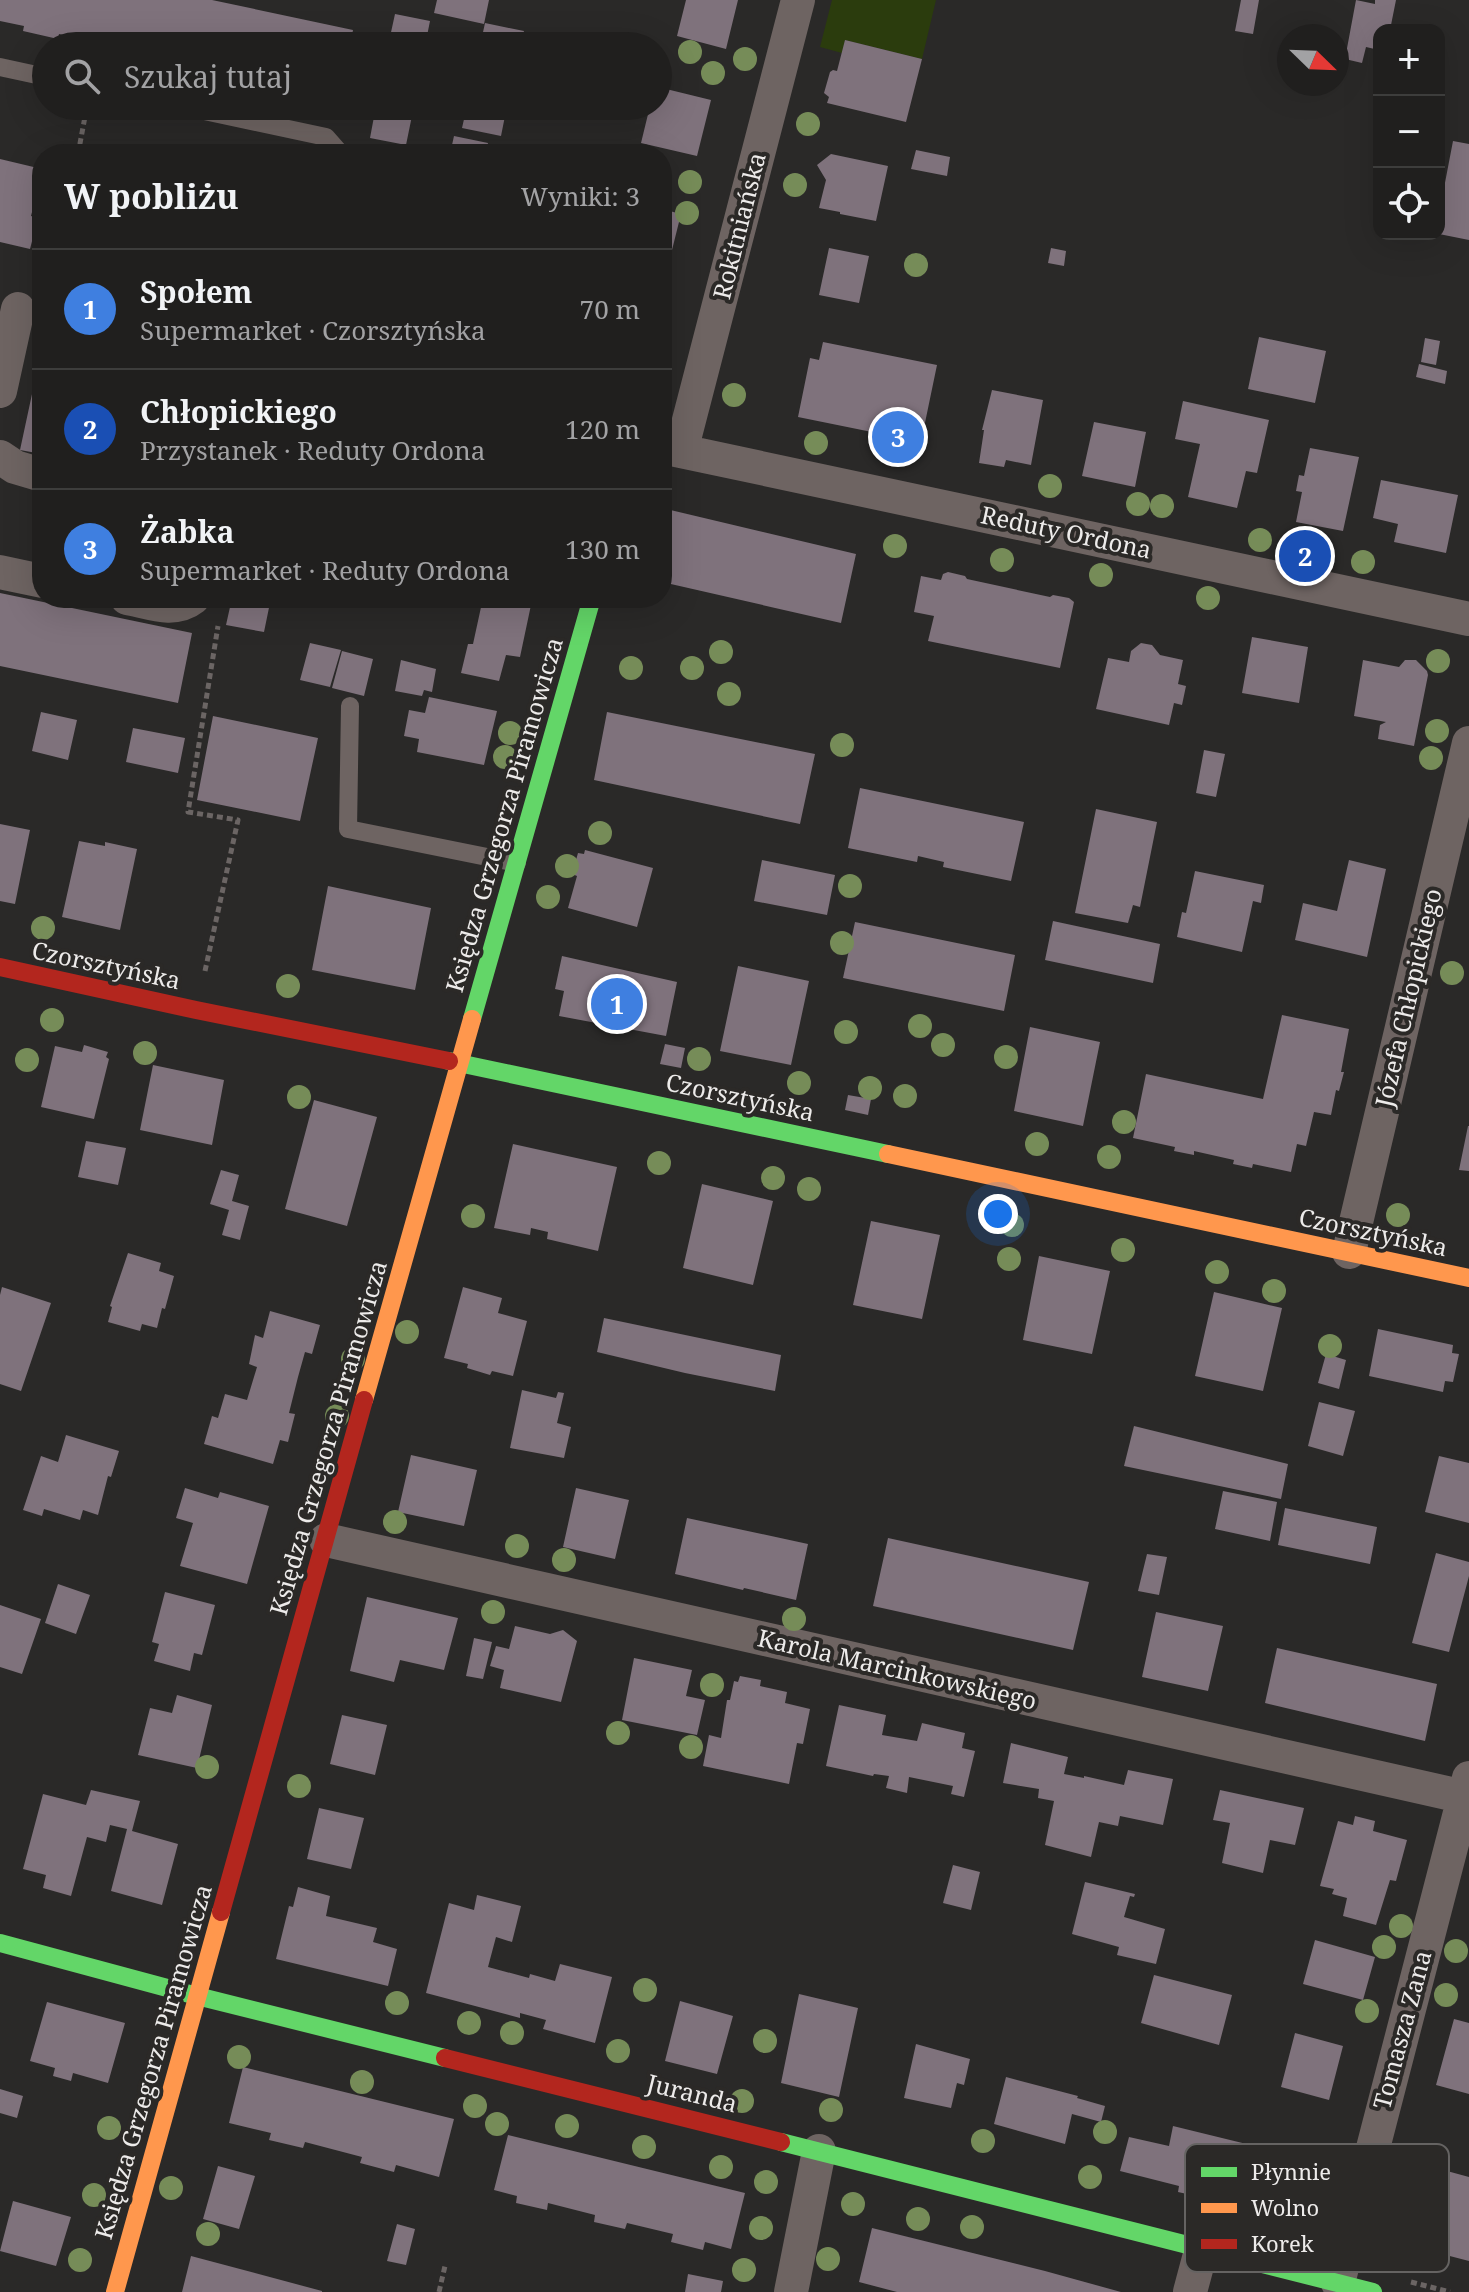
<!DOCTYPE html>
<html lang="pl">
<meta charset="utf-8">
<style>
:root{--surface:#201f1e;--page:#282727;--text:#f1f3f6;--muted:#a2a2a4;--line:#3d3d3c;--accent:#ea580c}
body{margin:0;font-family:"Noto Serif",serif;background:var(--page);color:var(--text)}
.controls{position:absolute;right:24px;top:24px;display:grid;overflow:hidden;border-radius:16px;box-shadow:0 8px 32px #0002}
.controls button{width:72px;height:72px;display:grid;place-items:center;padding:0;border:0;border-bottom:2px solid var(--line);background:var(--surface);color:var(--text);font:40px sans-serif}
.compass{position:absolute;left:1277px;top:24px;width:72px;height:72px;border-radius:50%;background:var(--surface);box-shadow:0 8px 32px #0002;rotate:113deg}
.you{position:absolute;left:998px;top:1214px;width:28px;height:28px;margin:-20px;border:6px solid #fff;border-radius:50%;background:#1a73e8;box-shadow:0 0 0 12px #1a73e833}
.badge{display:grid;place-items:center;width:52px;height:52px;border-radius:50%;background:var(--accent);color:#fff;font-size:26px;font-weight:700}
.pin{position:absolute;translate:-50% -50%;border:4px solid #fff;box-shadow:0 2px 8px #0006}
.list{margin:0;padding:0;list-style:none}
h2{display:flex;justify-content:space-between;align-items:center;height:104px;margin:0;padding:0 32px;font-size:34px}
h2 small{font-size:26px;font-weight:400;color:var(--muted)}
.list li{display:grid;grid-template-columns:52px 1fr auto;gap:24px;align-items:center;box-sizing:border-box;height:120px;padding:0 32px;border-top:2px solid var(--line)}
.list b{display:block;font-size:30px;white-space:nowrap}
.list p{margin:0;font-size:26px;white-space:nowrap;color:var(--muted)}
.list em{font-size:26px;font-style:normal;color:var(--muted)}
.icon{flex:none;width:44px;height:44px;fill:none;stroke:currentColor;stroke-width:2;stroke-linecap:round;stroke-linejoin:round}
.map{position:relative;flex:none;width:1469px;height:2292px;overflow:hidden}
.search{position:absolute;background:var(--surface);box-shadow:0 8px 32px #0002;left:32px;top:32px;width:640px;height:88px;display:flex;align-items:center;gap:20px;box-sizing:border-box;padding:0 28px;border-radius:44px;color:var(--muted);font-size:30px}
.panel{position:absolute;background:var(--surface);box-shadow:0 8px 32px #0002;left:32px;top:144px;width:640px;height:464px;border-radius:32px}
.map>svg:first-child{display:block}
.green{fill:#2b3c0d}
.building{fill:#7f727c}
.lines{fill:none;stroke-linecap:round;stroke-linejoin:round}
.path{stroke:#6b6564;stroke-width:5;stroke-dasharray:6 4;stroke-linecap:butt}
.lane{stroke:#6e6462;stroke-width:18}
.street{stroke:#6e6462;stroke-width:34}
.fast{stroke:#63d668;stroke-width:18}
.slow{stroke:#ff974d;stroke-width:18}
.jam{stroke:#b3261e;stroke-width:18}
.tree{fill:#768c58}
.labels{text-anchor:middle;stroke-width:8;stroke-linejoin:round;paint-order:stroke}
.street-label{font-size:24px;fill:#edebea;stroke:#2b2927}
.key{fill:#2b2927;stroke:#656362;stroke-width:2}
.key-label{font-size:22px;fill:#edebea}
</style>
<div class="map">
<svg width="1469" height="2292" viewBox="0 0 1469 2292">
<rect width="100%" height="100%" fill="#2a2928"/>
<path class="green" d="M832 0H936L922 59 845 40 842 53 820 47Z"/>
<path class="building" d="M0 0H212L353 30 350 46H107V44L59 34 58 39 23 31 24 26 0 21Z
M437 0H489L484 24 434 13Z
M686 0H738L726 49 677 36Z
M1241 0H1259L1253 34 1235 31Z
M1356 0 1375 4V0H1396L1390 30H1379V50L1366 47 1362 63 1345 59Z
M395 14 430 21 425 46H388Z
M485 23 524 31 520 46H480Z
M845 40 922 59 906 122 827 103 829 97 824 93 830 72 833 70 837 71Z
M658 87 711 100 697 156 641 143 650 106H658Z
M376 106H414L406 145 370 138Z
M467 106H507L501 136 462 128Z
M454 136 488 143 486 154H450Z
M1453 141 1469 144V240L1439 234V214Z
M505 146 541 153 540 154H503Z
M916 150 950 157 947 176 911 169Z
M831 154 888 166 876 221 840 214V212L819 208 826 180 817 165Z
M0 159 42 169V194L40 205 34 204 31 216 38 218 30 249 0 242Z
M662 209 681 214 669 262 662 260Z
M829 248 869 256 859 303 819 295Z
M1051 248 1066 251 1064 266 1048 263Z
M1259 337 1326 351 1315 403 1248 389Z
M1425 338 1440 341 1436 365 1421 362Z
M823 342 937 365 921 442 798 417 810 358 819 360Z
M1419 364 1447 371 1445 384 1416 377Z
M35 380 42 381V454L20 450Z
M992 390 1043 400 1031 465 1006 460 1004 467 979 463 984 430H982Z
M1183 401 1269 420 1257 473 1246 471 1237 508 1188 497 1200 444 1175 439Z
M1094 422 1146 432 1135 487 1082 476Z
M1310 448 1359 457 1343 531 1296 522 1302 492 1296 491 1299 475 1304 476Z
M1381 480 1458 495 1446 553 1394 542 1398 524 1373 518Z
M662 508 856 554 841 623 662 582Z
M948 572 965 576 967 579 1050 597 1053 595 1069 598 1074 602 1060 668 928 641 934 616 914 612 921 576 941 580 943 574Z
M0 593 192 633 178 703 0 666Z
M232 598H271L264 632 226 625Z
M483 598H508L507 600 531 605 520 657 506 655 499 681 461 673 468 644H473Z
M1252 637 1308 647 1299 703 1242 693Z
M310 643 341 650 330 687 300 680Z
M1141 643 1152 645 1160 655 1183 660 1178 684 1186 686 1182 705 1174 703 1169 725 1096 709 1108 658 1129 662 1131 651Z
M342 651 373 659 364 696 332 688Z
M401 660 436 669 432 692 424 690 422 696 395 691Z
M1363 660 1399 667 1405 660H1416L1427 671 1428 675 1414 746 1378 739 1380 725 1386 722 1354 716Z
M429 697 497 711 484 765 417 752 419 739 404 736 409 710 425 713Z
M41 712 77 720 68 760 32 751Z
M607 712 815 754 800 824 594 780Z
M213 716 318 738 300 821 197 800Z
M133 728 185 738 178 773 126 762Z
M1204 750 1225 754 1216 797 1196 793Z
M860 788 1024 822 1011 881 943 867 944 862 918 856 917 862 848 848Z
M1096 809 1157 822 1140 907 1133 905 1128 923 1075 913Z
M0 824 30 830 15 904 0 901Z
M79 841 105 846V842L137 849 120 930 62 917Z
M585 850 653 868 637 927 568 908 577 876 572 874 578 853 584 854Z
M762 860 835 875 827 915 754 901Z
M1349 860 1386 869 1367 957 1295 940 1303 903 1337 911Z
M1195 871 1264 885 1261 903 1253 901 1242 952 1177 937 1182 912 1186 913Z
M328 886 431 908 415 990 312 970Z
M1053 921 1160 944 1153 983 1045 960Z
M855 922 1015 955 1004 1011 843 978Z
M562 956 677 982 666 1036 559 1016 564 991 555 989Z
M738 966 809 981 791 1065 720 1051Z
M1282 1015 1349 1029 1341 1072H1344L1339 1091 1336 1090 1331 1115 1314 1112 1306 1146 1297 1144 1291 1172 1253 1164 1252 1168 1233 1164 1234 1160 1194 1151V1155L1174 1151 1175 1147 1133 1138 1146 1074 1263 1099Z
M1030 1027 1100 1042 1083 1126 1014 1111Z
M665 1044 685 1048 681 1068 660 1064Z
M84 1045 108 1052 106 1057 109 1059 94 1119 41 1107 55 1046 82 1052Z
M153 1065 224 1080 212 1145 140 1130Z
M848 1095 871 1099 868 1115 845 1110Z
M314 1100 377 1117 347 1226 285 1209Z
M1468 1126H1469V1171L1459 1170Z
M86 1141 126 1148 118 1185 78 1177Z
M513 1144 617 1167 598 1251 547 1239 548 1232 531 1228 530 1235 494 1228Z
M221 1170 239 1175 232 1201 249 1206 240 1240 222 1235 229 1210 210 1204Z
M702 1184 773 1201 753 1285 683 1268Z
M871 1221 940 1235 922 1319 853 1305Z
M128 1253 161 1263 159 1271 174 1276 165 1309 162 1308 157 1328 142 1324 140 1331 108 1322 112 1307 110 1306Z
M1039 1256 1110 1271 1092 1354 1023 1340Z
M2 1287 51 1303 21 1391 0 1384V1295Z
M463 1287 502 1298 498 1313 527 1321 513 1376 492 1371 490 1375 467 1368 468 1364 444 1358Z
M1214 1292 1282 1308 1263 1391 1195 1376Z
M270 1311 320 1325 312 1354 305 1352 298 1377 289 1413 295 1414 288 1442 280 1440 273 1464 204 1444 212 1416 218 1418 225 1394 247 1400 257 1367 249 1364 255 1335 263 1338Z
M604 1318 781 1355 775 1391 685 1373 597 1352Z
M1378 1329 1453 1345 1452 1353 1459 1354 1453 1382 1445 1381 1443 1392 1369 1376Z
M1326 1354 1346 1360 1339 1389 1318 1383Z
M522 1390 556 1398 558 1392 564 1393 557 1423 571 1427 564 1458 510 1448Z
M1319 1402 1355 1411 1343 1456 1308 1446Z
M1134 1426 1288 1464 1281 1499 1124 1466Z
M66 1435 119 1451 111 1477 108 1476 98 1515 83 1510 80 1520 44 1509 42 1516 23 1510 41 1456 58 1462Z
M411 1455 477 1470 464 1526 398 1512Z
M1439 1456 1469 1463V1523L1425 1512Z
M185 1488 218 1498 220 1492 269 1506 247 1584 180 1566 193 1523 176 1518Z
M576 1488 629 1500 615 1559 563 1547Z
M1223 1491 1277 1502 1270 1541 1215 1529Z
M1285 1508 1377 1527 1370 1564 1278 1545Z
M687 1518 808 1544 796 1600 744 1588 743 1590 675 1574Z
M888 1538 1089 1582 1073 1650 873 1606Z
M1436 1553 1469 1562V1576L1449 1652 1412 1643Z
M1147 1554 1167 1557 1159 1595 1138 1591Z
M58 1584 90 1595 76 1634 45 1623Z
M165 1592 215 1605 202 1655 194 1653 190 1671 154 1661 159 1644 152 1642Z
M367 1597 458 1618 444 1670 400 1660 394 1682 350 1671Z
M0 1605 41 1619 22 1674 0 1667Z
M1156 1612 1223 1626 1208 1691 1142 1677Z
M515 1626 550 1634 563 1630 577 1641 561 1702 500 1688 504 1670 490 1666 496 1646 509 1649Z
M474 1638 492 1642 483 1679 466 1676Z
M1277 1648 1437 1684 1425 1741 1265 1703Z
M634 1658 692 1670 686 1696 705 1700 697 1735 622 1720Z
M740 1676 761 1680 760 1686 787 1692 785 1703 810 1709 803 1744 797 1743 789 1784 703 1766 709 1735 721 1738 727 1700H730L734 1681 738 1682Z
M177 1695 212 1705 197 1768 138 1755 150 1708 172 1713Z
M839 1705 886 1715 882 1735 917 1741 922 1723 965 1733 962 1748 975 1751 964 1797 951 1794 953 1786 909 1777 907 1793 886 1788 889 1776 874 1774 873 1776 826 1766Z
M342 1715 387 1725 375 1775 330 1764Z
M1011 1743 1068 1757 1064 1774 1084 1778V1776L1124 1785 1128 1770 1173 1779 1163 1825 1120 1816 1118 1826 1099 1822 1091 1857 1045 1845 1054 1801 1038 1798 1039 1789 1003 1783Z
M91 1790 140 1801 132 1831 178 1844 162 1905 111 1891 127 1829 110 1825 106 1842 87 1837 71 1896 43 1888 46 1875 23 1869 43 1794 86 1805Z
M1220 1790 1304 1808 1295 1845 1270 1840 1263 1873 1222 1863 1230 1823 1213 1820Z
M319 1808 364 1818 351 1869 307 1859Z
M1355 1816 1375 1821 1373 1831 1407 1840 1396 1881 1390 1880 1376 1925 1343 1916 1347 1898 1332 1894 1334 1889 1320 1886 1338 1821 1353 1825Z
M953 1865 980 1872 971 1910 943 1903Z
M1085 1882 1135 1894 1134 1897 1130 1896 1124 1917 1165 1929 1156 1964 1117 1955 1119 1947 1072 1934Z
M298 1887 330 1896 326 1916 377 1928 373 1942 397 1949 388 1986 276 1959 289 1906 293 1907Z
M477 1895 521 1906 512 1942 496 1937 488 1967 529 1978 530 1974 555 1981 560 1964 612 1977 595 2043 543 2029 546 2020 520 2013V2018L426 1993 449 1903 474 1910Z
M1315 1940 1375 1957 1363 2000 1303 1984Z
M1154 1975 1232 1995 1219 2045 1141 2023Z
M799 1994 858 2008 839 2097 781 2083Z
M680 2001 733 2016 717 2074 665 2061Z
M47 2002 125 2023 108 2083 73 2073 71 2081 53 2076 55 2068 30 2061Z
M1454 2019 1469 2023V2094L1436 2085Z
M1295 2033 1343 2046 1329 2100 1281 2087Z
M916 2044 970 2059 964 2085 957 2083 951 2108 904 2098Z
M243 2067 454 2119 439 2177 396 2165 394 2172 360 2163 362 2157 305 2142 303 2148 269 2140 271 2133 229 2123Z
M1006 2077 1078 2096 1077 2098 1105 2106 1101 2122 1072 2114 1065 2144 994 2124Z
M0 2089 23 2096 17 2118 0 2113Z
M1173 2126 1320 2162 1304 2223 1295 2221 1292 2230 1274 2226 1277 2217 1231 2207V2205L1205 2198 1202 2208 1184 2203 1187 2194 1178 2192 1179 2186 1120 2171 1129 2137 1169 2146Z
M508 2135 745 2193 731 2249 705 2242 703 2250 671 2242 673 2234 627 2223 625 2229 594 2222 595 2215 548 2203 547 2210 516 2203 517 2196 494 2190Z
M218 2166 255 2176 239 2229 203 2219Z
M1436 2168 1469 2177V2261L1442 2254 1441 2261 1416 2255 1418 2248 1414 2247Z
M13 2201 71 2217 56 2266 0 2251Z
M397 2224 415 2229 406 2265 387 2261Z
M872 2228 1045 2271 1121 2292H897L859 2282Z
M191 2256 322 2291V2292H182Z
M688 2274 723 2281 721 2292H685Z"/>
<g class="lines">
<path class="path" d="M78 154 87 106
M205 971 238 820 188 812 218 626
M1411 2282 1450 2292
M439 2292 445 2266"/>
<path class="lane" d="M0 67 46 77
M181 106 326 137 341 154
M350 706 348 829 517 863"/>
<path class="street" d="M0 391 18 309
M662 447 1469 619
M681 451 798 0
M0 457 15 467 42 475
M0 572 42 581
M127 598C149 602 174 613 193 598
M1349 1252 1469 743
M326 1540 1469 1798
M1338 2283 1469 1778
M791 2292 819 2151
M1190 2292 1202 2247"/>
<path class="fast" d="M472 1019 592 598
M449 1061 888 1154
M0 1943 197 1996 445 2058
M781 2142 1373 2292"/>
<path class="slow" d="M888 1154 1469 1278
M364 1400 472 1019
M115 2292 221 1912"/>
<path class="jam" d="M0 967 196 1010 449 1061
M221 1912 364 1400
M445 2058 781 2142"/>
</g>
<g class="tree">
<circle cx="690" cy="52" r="12"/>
<circle cx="745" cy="59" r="12"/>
<circle cx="713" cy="73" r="12"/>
<circle cx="808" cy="124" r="12"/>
<circle cx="690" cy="182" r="12"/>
<circle cx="795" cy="185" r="12"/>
<circle cx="687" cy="213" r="12"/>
<circle cx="916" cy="265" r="12"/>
<circle cx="734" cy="395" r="12"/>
<circle cx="816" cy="443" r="12"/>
<circle cx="1050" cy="486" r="12"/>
<circle cx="1138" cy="504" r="12"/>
<circle cx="1162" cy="506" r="12"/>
<circle cx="1260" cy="540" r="12"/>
<circle cx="895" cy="546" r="12"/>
<circle cx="1002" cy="560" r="12"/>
<circle cx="1363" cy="562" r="12"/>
<circle cx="1101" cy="575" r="12"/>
<circle cx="1208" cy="598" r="12"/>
<circle cx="721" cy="652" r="12"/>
<circle cx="1438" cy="661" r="12"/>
<circle cx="631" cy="668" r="12"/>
<circle cx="692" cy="668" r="12"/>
<circle cx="729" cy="694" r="12"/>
<circle cx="1437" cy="731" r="12"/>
<circle cx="510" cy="733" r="12"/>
<circle cx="842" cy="745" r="12"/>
<circle cx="505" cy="757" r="12"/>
<circle cx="1431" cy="758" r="12"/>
<circle cx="600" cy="833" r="12"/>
<circle cx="567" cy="866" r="12"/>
<circle cx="850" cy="886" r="12"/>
<circle cx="548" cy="897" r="12"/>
<circle cx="43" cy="928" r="12"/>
<circle cx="842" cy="943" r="12"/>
<circle cx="1452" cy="973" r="12"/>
<circle cx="288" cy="986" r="12"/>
<circle cx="52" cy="1020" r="12"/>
<circle cx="920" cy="1026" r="12"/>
<circle cx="846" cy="1032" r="12"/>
<circle cx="943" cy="1045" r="12"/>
<circle cx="145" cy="1053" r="12"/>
<circle cx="1006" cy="1057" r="12"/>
<circle cx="699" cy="1059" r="12"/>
<circle cx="27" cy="1060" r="12"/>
<circle cx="799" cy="1083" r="12"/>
<circle cx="870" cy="1088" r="12"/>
<circle cx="905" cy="1096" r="12"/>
<circle cx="299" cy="1097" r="12"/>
<circle cx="1124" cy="1122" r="12"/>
<circle cx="1037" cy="1144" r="12"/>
<circle cx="1109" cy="1157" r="12"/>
<circle cx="659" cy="1163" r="12"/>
<circle cx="773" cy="1178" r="12"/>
<circle cx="809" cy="1189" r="12"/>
<circle cx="1398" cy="1215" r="12"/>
<circle cx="473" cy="1216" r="12"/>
<circle cx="1012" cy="1225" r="12"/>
<circle cx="1123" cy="1250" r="12"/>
<circle cx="1009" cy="1259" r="12"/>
<circle cx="1217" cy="1272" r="12"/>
<circle cx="1274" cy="1291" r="12"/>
<circle cx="407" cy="1332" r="12"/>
<circle cx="1330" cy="1346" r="12"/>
<circle cx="353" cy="1359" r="12"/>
<circle cx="337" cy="1416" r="12"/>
<circle cx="395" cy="1522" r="12"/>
<circle cx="517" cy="1546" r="12"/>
<circle cx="564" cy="1560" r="12"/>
<circle cx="493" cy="1612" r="12"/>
<circle cx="794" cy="1619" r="12"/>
<circle cx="712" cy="1685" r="12"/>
<circle cx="618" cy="1733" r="12"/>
<circle cx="691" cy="1747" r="12"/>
<circle cx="207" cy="1767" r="12"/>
<circle cx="299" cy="1786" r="12"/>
<circle cx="1401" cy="1926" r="12"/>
<circle cx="1384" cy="1947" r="12"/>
<circle cx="1456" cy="1951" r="12"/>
<circle cx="645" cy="1990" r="12"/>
<circle cx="1446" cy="1995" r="12"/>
<circle cx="397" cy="2003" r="12"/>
<circle cx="1367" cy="2011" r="12"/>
<circle cx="469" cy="2023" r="12"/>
<circle cx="512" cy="2033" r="12"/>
<circle cx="765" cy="2041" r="12"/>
<circle cx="618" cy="2051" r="12"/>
<circle cx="239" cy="2057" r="12"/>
<circle cx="362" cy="2082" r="12"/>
<circle cx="742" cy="2101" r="12"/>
<circle cx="475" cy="2106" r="12"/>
<circle cx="831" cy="2110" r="12"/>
<circle cx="497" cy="2124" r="12"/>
<circle cx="567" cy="2126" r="12"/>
<circle cx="109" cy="2128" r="12"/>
<circle cx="1105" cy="2132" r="12"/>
<circle cx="983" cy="2141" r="12"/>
<circle cx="644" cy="2147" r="12"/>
<circle cx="721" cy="2167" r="12"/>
<circle cx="1090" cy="2177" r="12"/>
<circle cx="766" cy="2182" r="12"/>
<circle cx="171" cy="2188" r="12"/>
<circle cx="94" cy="2195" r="12"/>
<circle cx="853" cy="2204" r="12"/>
<circle cx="918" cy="2219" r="12"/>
<circle cx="972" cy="2227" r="12"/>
<circle cx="761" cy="2228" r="12"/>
<circle cx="208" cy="2234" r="12"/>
<circle cx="828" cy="2259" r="12"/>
<circle cx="80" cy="2260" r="12"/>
<circle cx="744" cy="2270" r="12"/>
</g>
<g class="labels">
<g class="street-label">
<text transform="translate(740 226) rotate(-76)" y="8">Rokitniańska</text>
<text transform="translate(1066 533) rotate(12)" y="8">Reduty Ordona</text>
<text transform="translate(505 815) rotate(-74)" y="8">Księdza Grzegorza Piramowicza</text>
<text transform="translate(106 966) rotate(12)" y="8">Czorsztyńska</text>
<text transform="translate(1409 998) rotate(-77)" y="8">Józefa Chłopickiego</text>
<text transform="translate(740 1098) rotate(12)" y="8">Czorsztyńska</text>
<text transform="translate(1373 1233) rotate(12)" y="8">Czorsztyńska</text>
<text transform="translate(329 1438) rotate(-74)" y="8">Księdza Grzegorza Piramowicza</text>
<text transform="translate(897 1670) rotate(13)" y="8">Karola Marcinkowskiego</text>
<text transform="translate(1403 2030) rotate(-75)" y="8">Tomasza Zana</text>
<text transform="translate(154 2062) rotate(-74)" y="8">Księdza Grzegorza Piramowicza</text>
<text transform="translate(692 2094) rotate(14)" y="8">Juranda</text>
</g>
</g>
<rect x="1185" y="2144" width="264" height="128" rx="12" class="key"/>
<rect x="1201" y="2167" width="36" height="10" fill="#63d668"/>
<rect x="1201" y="2203" width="36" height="10" fill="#ff974d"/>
<rect x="1201" y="2239" width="36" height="10" fill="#b3261e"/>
<g class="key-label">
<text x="1251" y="2180">Płynnie</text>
<text x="1251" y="2216">Wolno</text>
<text x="1251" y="2252">Korek</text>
</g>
</svg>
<div class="controls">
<button>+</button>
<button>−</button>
<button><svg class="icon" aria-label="locate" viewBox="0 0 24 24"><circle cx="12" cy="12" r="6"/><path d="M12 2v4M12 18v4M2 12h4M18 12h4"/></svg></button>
</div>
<svg class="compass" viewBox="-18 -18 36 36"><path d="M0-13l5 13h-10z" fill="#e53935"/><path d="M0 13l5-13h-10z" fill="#a2a2a4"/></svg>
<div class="you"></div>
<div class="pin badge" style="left:617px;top:1004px;background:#3f7fe0">1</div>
<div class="pin badge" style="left:1305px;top:556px;background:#1a4fb4">2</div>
<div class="pin badge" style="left:898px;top:437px;background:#3f7fe0">3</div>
<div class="search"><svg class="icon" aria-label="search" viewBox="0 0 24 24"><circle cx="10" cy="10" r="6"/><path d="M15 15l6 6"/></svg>Szukaj tutaj</div>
<section class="panel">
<h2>W pobliżu<small>Wyniki: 3</small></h2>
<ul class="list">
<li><span class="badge" style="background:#3f7fe0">1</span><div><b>Społem</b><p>Supermarket · Czorsztyńska</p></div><em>70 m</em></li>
<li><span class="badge" style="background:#1a4fb4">2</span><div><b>Chłopickiego</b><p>Przystanek · Reduty Ordona</p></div><em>120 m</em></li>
<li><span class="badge" style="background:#3f7fe0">3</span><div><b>Żabka</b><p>Supermarket · Reduty Ordona</p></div><em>130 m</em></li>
</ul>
</section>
</div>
